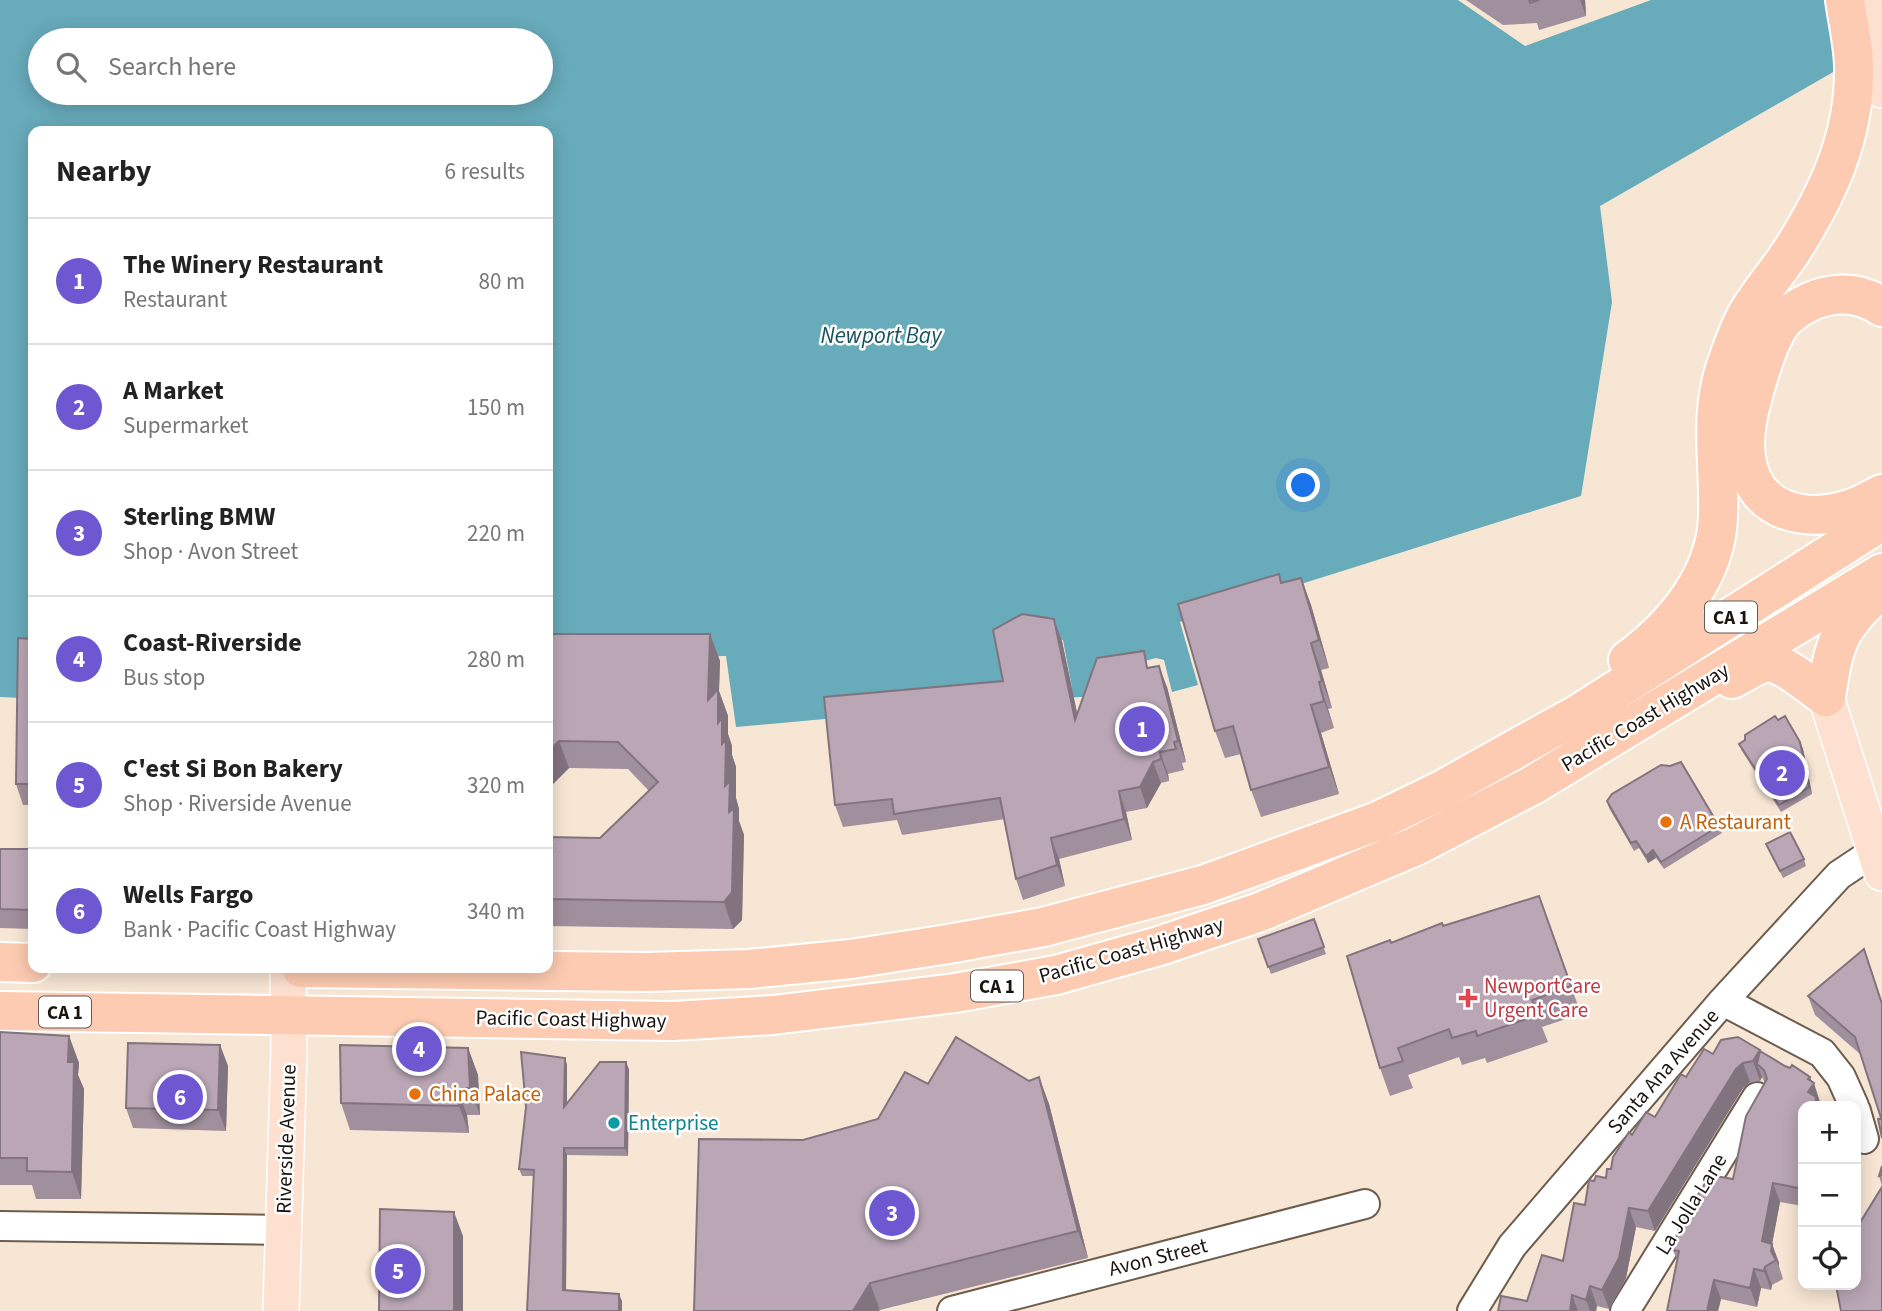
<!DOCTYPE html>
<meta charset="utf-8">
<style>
:root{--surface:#fff;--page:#f2f2f2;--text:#222;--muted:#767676;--line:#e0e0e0;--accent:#6d58d2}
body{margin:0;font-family:"Source Sans 3",sans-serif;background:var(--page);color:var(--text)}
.controls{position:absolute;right:21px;bottom:21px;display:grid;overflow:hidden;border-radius:14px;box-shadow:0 4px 18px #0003}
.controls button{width:63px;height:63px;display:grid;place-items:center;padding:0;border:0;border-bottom:2px solid var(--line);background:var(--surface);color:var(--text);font:35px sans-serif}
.you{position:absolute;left:1304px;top:486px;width:24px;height:24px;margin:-18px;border:5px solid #fff;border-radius:50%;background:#1a73e8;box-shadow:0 0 0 10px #1a73e833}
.badge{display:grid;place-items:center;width:46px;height:46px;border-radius:50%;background:var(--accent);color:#fff;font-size:23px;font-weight:700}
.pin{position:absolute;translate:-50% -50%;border:4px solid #fff;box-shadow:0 2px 7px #0006}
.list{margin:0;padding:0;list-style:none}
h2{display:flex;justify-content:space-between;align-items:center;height:91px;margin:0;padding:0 28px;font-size:30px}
h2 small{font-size:23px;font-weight:400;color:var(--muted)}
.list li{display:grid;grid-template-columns:46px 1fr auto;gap:21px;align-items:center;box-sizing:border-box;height:126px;padding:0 28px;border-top:2px solid var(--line)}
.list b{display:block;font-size:26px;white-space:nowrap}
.list p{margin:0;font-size:23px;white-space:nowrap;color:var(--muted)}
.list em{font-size:23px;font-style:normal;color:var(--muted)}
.icon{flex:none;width:38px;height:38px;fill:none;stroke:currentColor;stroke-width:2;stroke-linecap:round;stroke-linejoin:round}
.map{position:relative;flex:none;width:1882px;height:1311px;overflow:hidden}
.search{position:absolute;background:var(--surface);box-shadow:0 4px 18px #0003;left:28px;top:28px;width:525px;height:77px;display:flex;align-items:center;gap:18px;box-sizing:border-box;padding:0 24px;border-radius:38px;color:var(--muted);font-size:26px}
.panel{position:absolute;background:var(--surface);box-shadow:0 4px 18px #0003;left:28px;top:126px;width:525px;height:847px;border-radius:14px}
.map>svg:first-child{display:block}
.water{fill:#68abbb;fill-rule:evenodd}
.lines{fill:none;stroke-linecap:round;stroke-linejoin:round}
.minor-casing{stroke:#6c5d4d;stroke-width:32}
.major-casing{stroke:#fff;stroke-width:38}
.highway-casing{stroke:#fff;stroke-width:42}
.minor{stroke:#fff;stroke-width:28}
.major{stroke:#fee0d0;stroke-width:35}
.highway{stroke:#fdcbb1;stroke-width:38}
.wall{fill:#a08f9c}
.shaded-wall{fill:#82747f}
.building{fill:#baa6b5;stroke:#82747f;stroke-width:2}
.food-dot{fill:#e8710a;stroke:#fff;stroke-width:2.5}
.health-dot{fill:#e0444e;stroke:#fff;stroke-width:2.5}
.culture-dot{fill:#0f9aa8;stroke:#fff;stroke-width:2.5}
.labels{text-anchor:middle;stroke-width:5;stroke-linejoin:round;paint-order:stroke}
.shield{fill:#fff;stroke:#5f5b57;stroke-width:2}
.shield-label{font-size:19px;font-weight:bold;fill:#1b150f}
.street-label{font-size:21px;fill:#1b150f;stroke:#fff}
.food-label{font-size:21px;fill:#c56008;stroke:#fff;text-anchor:start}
.health-label{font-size:21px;fill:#be3a42;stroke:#fff;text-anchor:start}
.culture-label{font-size:21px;fill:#0d838f;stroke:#fff;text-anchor:start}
.water-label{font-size:23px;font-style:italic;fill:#17515e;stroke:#fff}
</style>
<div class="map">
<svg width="1882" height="1311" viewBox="0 0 1882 1311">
<rect width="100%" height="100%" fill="#f8e6d4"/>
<path class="water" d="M0 0H1458L1525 46 1651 0H1882V44L1600 206 1612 302 1581 496 1180 622 1198 685 1172 692 1164 660 1156 658 1119 668 1099 696 1063 698 1062 696 1072 688 1063 640 1029 634 1010 702 736 727 726 656 548 659V131H33V654L22 698 0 697ZM40 40H541V93H40Z"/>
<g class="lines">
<g class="minor-casing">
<path id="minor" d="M1723 1001 1822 1053 1841 1077 1854 1106
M1856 1111 1864 1139
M0 1226 283 1230
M952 1311 1365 1204
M1472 1311 1512 1246 1723 1001 1839 875 1875 851
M1625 1311 1757 1097"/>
</g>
<g class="major-casing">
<path id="major" d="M1864 0 1882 90
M1826 697 1882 873
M281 1311 289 1050 288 968"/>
</g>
<g class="highway-casing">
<path id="highway" d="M1882 307C1852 286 1815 293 1788 316 1773 328 1764 359 1758 378 1751 402 1742 431 1746 457 1753 513 1806 524 1853 508 1863 505 1873 498 1882 494
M1628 660C1674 626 1716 576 1718 517 1720 468 1709 417 1725 369 1731 351 1739 327 1749 311 1761 291 1776 274 1789 255 1826 198 1855 138 1854 68 1854 46 1848 22 1845 0
M1732 679C1741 675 1753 666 1763 663 1781 659 1811 687 1826 697 1834 643 1838 627 1880 590
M0 962 33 963
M301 968 646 972 749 969 851 959 948 944 1043 927 1203 885 1378 821 1442 790 1580 713 1882 521
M0 1011 673 1021 773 1015 955 993 1056 975 1159 946 1260 912 1416 846 1533 785 1882 573"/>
</g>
<use href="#minor" class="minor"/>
<use href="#major" class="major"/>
<use href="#highway" class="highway"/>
</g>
<path class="wall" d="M1466 0H1585L1586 16 1539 30 1537 23 1503 25Z
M1279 574 1282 583 1301 578 1311 605 1329 668 1321 670 1332 708 1328 709 1334 728 1321 733 1339 794 1261 817 1251 790 1241 754 1225 758 1215 731Z
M548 634H710L720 661 719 691 728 716V734L732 746V755L736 767V798L739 809V821L744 835 742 920 733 929 548 926V837L600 838 649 791 628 769 569 768 548 789Z
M33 639V805H23L16 784Z
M1062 641 1077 714 1150 667 1167 687 1186 762 1182 763 1184 770 1168 774 1169 781 1161 783 1147 808 1126 812 1132 840 1059 859 1065 886 1023 900 1016 879 1005 819 902 835 897 820 843 827 835 805 1003 681Z
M1778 720 1800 742 1803 749 1812 794 1781 812 1742 751 1739 744Z
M1607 801 1719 826 1722 833 1664 869 1656 858 1648 863 1639 848 1634 851 1609 808Z
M1766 844 1804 859 1806 866 1783 878Z
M0 849H33V929L0 928Z
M1539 896 1581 1014 1542 1027 1548 1042 1487 1063 1485 1058 1462 1065 1459 1057 1408 1075 1413 1088 1390 1096 1380 1068 1443 926Z
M1314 919 1326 954 1271 974 1258 939Z
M1864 949 1882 1002V1138L1881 1118 1860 1054 1815 1015 1808 996Z
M0 1032 69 1036 79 1063 78 1075 84 1089 81 1199H36L32 1185H0Z
M220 1045 228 1066 226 1131 133 1128 126 1108Z
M468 1048 478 1075 480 1115H467L469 1133 350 1130 341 1103Z
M1760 1051 1812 1082 1820 1102 1819 1104 1820 1106H1803V1206L1780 1202 1772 1244 1779 1263V1266L1783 1279 1772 1285 1771 1290 1761 1288 1757 1307 1721 1299 1718 1311H1667L1677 1260 1673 1250 1733 1179 1765 1083 1762 1077 1760 1081 1750 1082 1743 1088 1655 1231 1636 1227 1626 1278 1609 1309 1597 1306 1596 1311H1498L1527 1301 1563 1261 1594 1181 1606 1178 1632 1135 1655 1117 1686 1077 1713 1054Z
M565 1058 567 1065V1104L629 1069 628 1156 567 1155 566 1290 622 1301 527 1311 534 1176H522L519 1169Z
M1039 1077 1049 1104 1088 1258 880 1310 803 1140 878 1119 928 1084 1029 1081Z
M1882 1166V1186L1879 1176Z"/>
<path class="shaded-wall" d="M1580 0H1585L1586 16Z
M1301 578 1311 605 1329 668 1319 640Z
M1054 619 1062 641 1083 741 1075 720Z
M710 634 720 661 719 691 728 716V734L732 746V755L736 767V798L739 809V821L744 835 742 920 733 929 724 902 729 812 722 744 708 700Z
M1311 643 1321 670 1332 708 1322 681Z
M1159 666 1167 687 1186 762 1178 741Z
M1319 682 1328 709 1334 728 1324 701Z
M1311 705 1321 733 1339 794 1329 767Z
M559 741 569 768 548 789V752Z
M1800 742 1803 749 1812 794 1809 787Z
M1160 752 1168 774 1169 781 1161 759Z
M1153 762 1161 783 1147 808 1140 787Z
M1119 791 1126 812 1132 840 1124 819Z
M1051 838 1059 859 1065 886 1057 865Z
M1653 850 1656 858 1648 863 1646 856Z
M69 1036 79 1063 78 1075 84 1089 81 1199 72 1172 68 1062Z
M220 1045 228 1066 226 1131 218 1110Z
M468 1048 478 1075 480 1115 470 1088Z
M1760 1050 1767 1069 1764 1070 1757 1064 1762 1077 1760 1081 1753 1061Z
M565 1058 567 1065V1115L564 1107Z
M626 1062 629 1069 628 1156 625 1148Z
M1743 1063 1750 1082 1743 1088 1655 1231 1648 1211 1736 1069Z
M1039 1077 1049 1104 1088 1258 1078 1231Z
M1810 1077 1813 1084 1814 1083 1820 1102 1819 1104 1820 1106H1813L1808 1092V1079Z
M457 1088 467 1115 469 1133 459 1106Z
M564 1148 567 1155 566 1297 563 1290Z
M1773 1183 1780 1202 1769 1260 1762 1241Z
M1629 1208 1636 1227 1626 1278 1609 1309 1602 1290Z
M454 1212 463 1236V1311H454Z
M1772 1244 1779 1263V1266L1771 1251Z
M1765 1267 1772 1285 1771 1290 1764 1271Z
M1754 1269 1761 1288 1757 1307 1750 1288Z
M1714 1280 1721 1299 1718 1311H1707Z
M870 1283 880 1310 879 1311H853Z
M1590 1286 1597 1306 1596 1311H1590L1586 1300Z
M619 1294 622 1301V1311H619Z
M1572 1295 1578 1311H1570Z"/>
<path class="building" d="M1529 0H1539L1530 3Z
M1279 574 1281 583 1301 578 1319 640 1311 643 1322 681 1319 682 1324 701 1311 705 1329 767 1251 790 1233 726 1215 731 1178 604Z
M1022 614 1054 619 1075 720 1097 658 1144 651 1147 668 1159 666 1178 741 1174 742 1176 749 1160 752 1161 759 1153 762 1140 787 1119 791 1124 819 1051 838 1057 865 1016 879 1000 798 894 814 892 799 835 805 824 697 1003 681 993 630Z
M548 634H710L708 700 718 689V723L722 718V744L726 740 725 786 730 781 729 812 734 808 732 892 724 902 548 899V837L600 838 658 782 618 742 559 741 548 752Z
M18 638 33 639V784H16Z
M1775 716 1778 720 1785 716 1800 742 1809 787 1779 805 1739 744 1745 740V735Z
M1681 762 1719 826 1661 862 1653 850 1646 856 1636 841 1631 843 1607 801 1612 794 1661 765 1670 766Z
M1790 832 1804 859 1780 871 1766 844Z
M0 849H33V910L0 909Z
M1539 896 1571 986 1532 1000 1538 1015 1477 1036 1476 1031 1452 1038 1449 1029 1398 1048 1403 1061 1380 1068 1347 956 1390 940 1391 943 1442 923 1443 926Z
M1314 919 1324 947 1268 967 1258 939Z
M1864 949 1882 1004V1138L1878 1119 1881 1118 1855 1037 1808 996Z
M0 1032 69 1036 68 1062H74L72 1172 27 1171V1158H0Z
M956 1037 1029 1081 1039 1077 1078 1231 870 1283 853 1311H694L699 1139 803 1140 878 1119 905 1072 928 1084Z
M1738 1037 1760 1050 1753 1061 1743 1063 1736 1069 1648 1211 1629 1208 1619 1258 1602 1290 1590 1286 1586 1300 1572 1295 1570 1311H1498L1501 1296 1527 1301 1542 1255 1563 1261 1574 1203 1585 1205 1589 1180 1594 1181 1596 1176 1606 1178 1607 1169H1611L1613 1157 1629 1132 1632 1135 1646 1112 1655 1117 1681 1074 1686 1077 1704 1049 1713 1054 1721 1040Z
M128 1043 220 1045 218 1110 126 1108Z
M340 1045 468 1048 470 1088H457L459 1106 341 1103Z
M1760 1051 1785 1066 1790 1068 1792 1065 1810 1077 1808 1079 1814 1083 1808 1092 1816 1097 1815 1106H1803V1189L1773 1183 1762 1241 1772 1244 1771 1251 1776 1260 1765 1267 1764 1271 1754 1269 1750 1288 1714 1280 1707 1311H1667L1679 1251 1673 1250 1679 1226 1710 1175 1733 1179 1746 1116 1767 1079 1764 1070 1757 1064Z
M521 1052 565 1058 564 1107 600 1062H626L625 1148H564L563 1290 619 1294V1311H527L534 1170 519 1169 526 1107Z
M1882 1166V1175L1879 1176Z
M1882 1187V1311H1841L1836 1285H1856V1229Z
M380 1209 454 1212V1311H379Z"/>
<g class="food-dot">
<circle cx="1666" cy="822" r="7"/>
<circle cx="415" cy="1094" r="7"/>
</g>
<path class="health-dot" d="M1464.5 987.5h7v7h7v7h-7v7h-7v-7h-7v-7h7z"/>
<circle class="culture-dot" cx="614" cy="1123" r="7"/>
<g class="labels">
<g class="shield">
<rect x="1705" y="601.5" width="52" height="31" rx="5"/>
<rect x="971" y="970.5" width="52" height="31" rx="5"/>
<rect x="39" y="996.5" width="52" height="31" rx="5"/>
</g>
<g class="shield-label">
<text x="1731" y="624">CA 1</text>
<text x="997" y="993">CA 1</text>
<text x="65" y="1019">CA 1</text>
</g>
<g class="street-label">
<text transform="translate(1645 717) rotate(-31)" y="7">Pacific Coast Highway</text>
<text transform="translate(1131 950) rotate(-16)" y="7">Pacific Coast Highway</text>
<text transform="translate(571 1019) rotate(1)" y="7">Pacific Coast Highway</text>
<text transform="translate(1663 1071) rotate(-49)" y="7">Santa Ana Avenue</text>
<text transform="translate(286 1139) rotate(-88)" y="7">Riverside Avenue</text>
<text transform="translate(1691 1204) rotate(-58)" y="7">La Jolla Lane</text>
<text transform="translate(1158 1257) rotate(-14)" y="7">Avon Street</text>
</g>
<g class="food-label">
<text x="1680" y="829">A Restaurant</text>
<text x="429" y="1101">China Palace</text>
</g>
<g class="health-label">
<text x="1484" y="993">NewportCare<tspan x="1484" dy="24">Urgent Care</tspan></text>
</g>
<g class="culture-label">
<text x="628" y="1130">Enterprise</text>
</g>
<g class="water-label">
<text x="881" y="343">Newport Bay</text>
</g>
</g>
</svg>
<div class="controls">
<button>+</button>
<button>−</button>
<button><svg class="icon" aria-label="locate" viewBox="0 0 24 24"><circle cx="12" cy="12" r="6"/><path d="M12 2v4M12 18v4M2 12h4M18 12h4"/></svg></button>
</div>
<div class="you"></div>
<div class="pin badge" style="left:1142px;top:729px">1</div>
<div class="pin badge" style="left:1782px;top:773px">2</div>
<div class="pin badge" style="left:892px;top:1213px">3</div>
<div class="pin badge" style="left:419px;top:1049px">4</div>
<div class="pin badge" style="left:398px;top:1271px">5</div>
<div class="pin badge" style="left:180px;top:1097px">6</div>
<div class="search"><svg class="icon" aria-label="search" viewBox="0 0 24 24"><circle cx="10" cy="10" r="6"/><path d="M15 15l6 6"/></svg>Search here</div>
<section class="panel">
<h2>Nearby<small>6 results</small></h2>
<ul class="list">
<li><span class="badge">1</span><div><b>The Winery Restaurant</b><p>Restaurant</p></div><em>80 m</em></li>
<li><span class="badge">2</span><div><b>A Market</b><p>Supermarket</p></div><em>150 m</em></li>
<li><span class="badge">3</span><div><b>Sterling BMW</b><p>Shop · Avon Street</p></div><em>220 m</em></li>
<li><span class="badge">4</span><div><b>Coast-Riverside</b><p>Bus stop</p></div><em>280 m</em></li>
<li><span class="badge">5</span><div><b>C'est Si Bon Bakery</b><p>Shop · Riverside Avenue</p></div><em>320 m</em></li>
<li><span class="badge">6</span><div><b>Wells Fargo</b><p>Bank · Pacific Coast Highway</p></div><em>340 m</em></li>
</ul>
</section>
</div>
